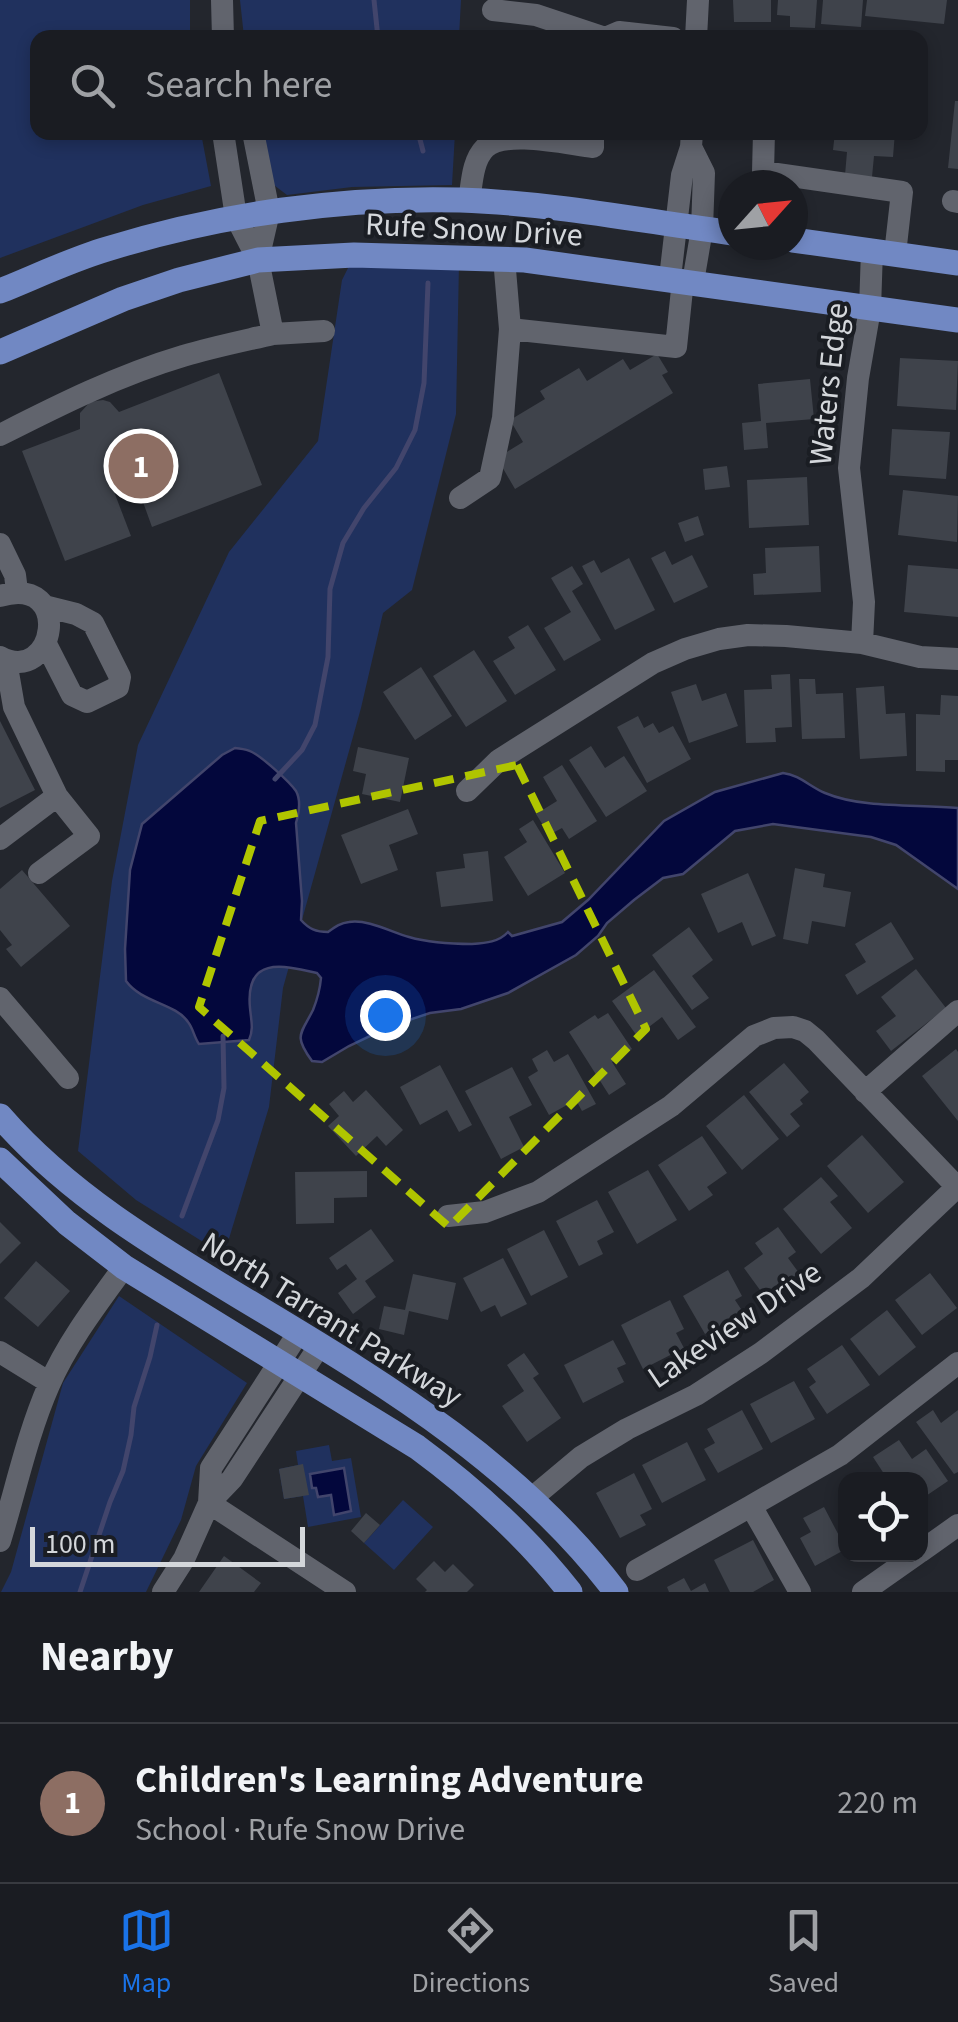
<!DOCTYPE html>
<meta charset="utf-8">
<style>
:root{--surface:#1a1c22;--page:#23252a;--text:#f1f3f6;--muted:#9fa1a5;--line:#383a40;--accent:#1a73e8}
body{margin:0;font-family:"Source Sans 3",sans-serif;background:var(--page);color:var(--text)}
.controls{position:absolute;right:30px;bottom:30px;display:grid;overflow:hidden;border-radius:20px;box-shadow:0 5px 15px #0003}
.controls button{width:90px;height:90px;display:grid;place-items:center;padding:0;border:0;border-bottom:2px solid var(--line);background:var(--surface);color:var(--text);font:50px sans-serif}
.compass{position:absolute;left:718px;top:170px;width:90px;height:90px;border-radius:50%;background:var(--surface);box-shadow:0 5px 15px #0003;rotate:63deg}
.scale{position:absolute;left:30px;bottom:25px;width:275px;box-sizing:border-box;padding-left:10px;border:5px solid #d4d7db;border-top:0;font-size:28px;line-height:35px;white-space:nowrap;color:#d4d7db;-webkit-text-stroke:8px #1a1d23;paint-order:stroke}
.you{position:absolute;left:385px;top:1015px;width:35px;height:35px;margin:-25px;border:8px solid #fff;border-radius:50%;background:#1a73e8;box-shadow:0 0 0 15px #1a73e833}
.badge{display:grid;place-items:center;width:65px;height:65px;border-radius:50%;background:var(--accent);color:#fff;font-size:32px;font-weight:700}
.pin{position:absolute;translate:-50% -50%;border:5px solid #fff;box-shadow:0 2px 10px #0006}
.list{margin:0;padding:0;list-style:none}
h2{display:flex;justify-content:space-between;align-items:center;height:130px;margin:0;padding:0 40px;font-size:42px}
h2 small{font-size:32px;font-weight:400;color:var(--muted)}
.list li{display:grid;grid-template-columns:65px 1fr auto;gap:30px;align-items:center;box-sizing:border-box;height:160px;padding:0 40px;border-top:2px solid var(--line)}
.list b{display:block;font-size:38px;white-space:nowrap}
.list p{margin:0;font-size:32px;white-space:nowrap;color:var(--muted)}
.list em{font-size:32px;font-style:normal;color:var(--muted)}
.icon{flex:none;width:55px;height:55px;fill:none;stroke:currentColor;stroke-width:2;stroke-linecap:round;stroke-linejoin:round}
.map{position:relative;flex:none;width:958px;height:1592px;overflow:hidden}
.search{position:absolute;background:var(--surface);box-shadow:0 5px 15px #0003;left:30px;right:30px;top:30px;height:110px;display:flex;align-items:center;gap:25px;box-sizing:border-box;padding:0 35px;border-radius:20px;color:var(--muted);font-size:38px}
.sheet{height:290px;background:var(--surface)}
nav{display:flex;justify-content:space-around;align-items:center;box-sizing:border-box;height:140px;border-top:2px solid var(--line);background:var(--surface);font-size:28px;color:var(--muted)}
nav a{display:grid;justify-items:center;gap:5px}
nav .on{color:var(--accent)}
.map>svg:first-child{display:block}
.green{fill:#20315e}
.water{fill:#03073c;stroke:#42456c;stroke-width:2.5}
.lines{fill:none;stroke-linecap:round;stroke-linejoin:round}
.stream{stroke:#42456c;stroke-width:5}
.building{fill:#3f434b}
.minor{stroke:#61646d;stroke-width:22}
.major{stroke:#7188c3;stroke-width:25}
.marked{fill:none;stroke:#b0c500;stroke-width:8;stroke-dasharray:20 12;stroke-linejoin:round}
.labels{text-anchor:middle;stroke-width:8;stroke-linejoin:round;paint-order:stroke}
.street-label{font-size:32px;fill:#d4d7db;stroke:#1a1d23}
</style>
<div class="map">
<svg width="958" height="1592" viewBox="0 0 958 1592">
<rect width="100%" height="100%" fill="#23262d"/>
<path class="green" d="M0 0H190V37L38 38V132L201 133 211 186 143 205 0 258Z
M240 0H461L459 37H244Z
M261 133H455L452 185 352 187 287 195 270 182Z
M459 264 456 414 412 590 383 613 361 708 283 988 269 1107 224 1255 136 1200 78 1151 112 881 138 745 229 552 318 441 342 280 349 266Z
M119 1296 247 1383 196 1466 181 1520 146 1592H1L11 1572 63 1383Z
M329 1445 332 1461 351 1458 361 1517 308 1527 303 1496 284 1499 279 1469 298 1465 296 1451Z
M403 1500 433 1527 394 1570 364 1543Z"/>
<path class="water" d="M235 748C241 749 246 749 252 752 262 757 289 781 296 791 301 800 299 813 296 823L302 901 301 920C309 929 316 932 328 932 335 927 340 923 349 922 368 919 391 932 409 937 430 943 450 944 472 944 486 943 499 942 508 932L512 936 562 922 588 900 664 821 715 792 783 773C800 775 810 787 825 793 863 809 917 804 958 808V889L896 845 871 837 773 824 735 831 683 874 663 878 634 900 607 923 598 936 576 955 508 993 461 1009 430 1013 391 1026 349 1046 322 1062 312 1061C293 1035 301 1034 313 1010 317 1000 320 989 321 978L317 973C282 965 245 956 250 1008 251 1020 254 1029 249 1040L199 1044C194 1037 193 1028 188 1022 175 1003 142 1003 126 981L125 949 130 870 142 824 222 755Z
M344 1468 351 1511 334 1515 331 1495 318 1497 316 1488H312L310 1474Z"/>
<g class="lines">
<path class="stream" d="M374 0 378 38
M418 132 423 151
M275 779 302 750 315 725 328 657 330 589 343 543 364 508 396 468 415 430 424 383 428 283
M182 1216 218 1120 224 1088 223 1036
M80 1592 110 1502 123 1471 131 1435 134 1407 150 1357 157 1325"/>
</g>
<path class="building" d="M733 0H771V22H734Z
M778 0H817L815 28 790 27V16L777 15Z
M823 0H863L861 27 821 24Z
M867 0H947L944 24 865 16Z
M955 101H958V169L948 168Z
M835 132H895L893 157 874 156 872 177 845 175 847 152 833 150Z
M657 354 668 372 662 375 673 393 515 489 497 458 523 442 510 420 545 399 540 391 579 368 587 381 623 359 630 370Z
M900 358 958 361 956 410 897 406Z
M219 373 262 485 152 527 135 480 113 489 131 536 65 561 22 451 80 429V413L90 402 103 400 110 402 119 412Z
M810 379 814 419 766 423 768 448 744 450 742 423 761 421 758 384Z
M892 429 950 432 946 479 889 475Z
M727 466 730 487 705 490 703 469Z
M807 477 809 525 749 528 747 480Z
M903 490 958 496 957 542 898 535Z
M698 516 704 535 685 542 678 523Z
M819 546 821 592 754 595 753 574 766 573 765 548Z
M665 551 672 565 692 555 708 587 674 603 651 558Z
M629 558 655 610 615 630 582 566 594 560 601 573Z
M908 565 958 569V617L904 612Z
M572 566 583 584 572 591 601 640 564 661 544 628 571 612 551 578Z
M528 625 556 670 515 695 493 661 515 648 508 637Z
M474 650 507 701 466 727 433 676Z
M421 667 452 716 415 740 383 692Z
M790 674 792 727 775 728 776 742 746 743 744 690 772 689 771 675Z
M799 679H815L816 694 843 693 845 738 802 739Z
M696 684 702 701 726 693 738 726 689 743 671 692Z
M884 686 886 714 905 713 907 756 860 759 856 688Z
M941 695 958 696V760H945V772L916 771V714L940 715Z
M638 716 644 728 653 723 659 733 673 726 691 759 647 783 617 727Z
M0 721 35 790 0 808Z
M591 746 605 768 624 756 647 791 606 817 569 760Z
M358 747 409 758 400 802 362 794 366 774 353 771Z
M562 765 597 821 569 839 562 828 549 835 536 814 557 801 543 777Z
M408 809 418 834 389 845 398 870 361 884 341 835Z
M533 820 565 873 528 896 504 857 527 842 519 829Z
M488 851 493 901 441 907 436 872 465 868 463 854Z
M795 868 825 874 823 887 851 892 845 927 812 921 808 944 783 939Z
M22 870 70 926 21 967 6 949 12 945 0 930V889Z
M748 873 776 936 752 946 742 922 718 933 701 894Z
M891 922 914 959 857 995 845 975 866 962 855 944Z
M689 927 713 960 692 976 709 998 692 1010 652 955Z
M916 969 946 1008 891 1051 876 1031 896 1016 881 997Z
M654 970 696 1027 678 1040 662 1017 637 1036 612 1001Z
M608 1013 632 1049 612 1062 626 1084 609 1095 569 1032 595 1015 598 1019Z
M956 1049 958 1052V1121L922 1076Z
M547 1050 554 1062 568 1054 596 1104 582 1111 576 1100 549 1115 528 1077 538 1071 532 1059Z
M784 1063 809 1092 800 1100 803 1104 790 1114 800 1126 787 1137 749 1092Z
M440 1065 472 1125 459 1132 447 1110 420 1125 400 1087Z
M512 1067 532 1105 509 1117 524 1147 501 1159 465 1091Z
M366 1090 403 1130 386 1146 377 1136 356 1156 328 1126 339 1116 329 1104 344 1091 353 1102Z
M744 1095 779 1139 742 1170 706 1126Z
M862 1135 904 1182 868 1213 827 1166Z
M702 1136 727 1173 707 1187 713 1195 689 1211 658 1165Z
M648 1170 677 1220 637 1244 608 1192Z
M367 1171V1197L334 1198V1223L296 1224 295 1172Z
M821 1177 838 1196 830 1202 852 1228 821 1254 783 1209Z
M597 1200 614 1232 597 1241 603 1254 579 1266 556 1221Z
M0 1222 21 1243 0 1264Z
M778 1227 796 1252 788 1258 799 1273 765 1297 744 1268 763 1254 755 1243Z
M371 1229 394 1261 365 1281 376 1297 353 1314 338 1293 357 1279 346 1264 337 1270 329 1258Z
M544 1230 568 1277 531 1296 507 1249Z
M503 1258 527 1304 501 1317 495 1305 481 1312 463 1278Z
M36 1261 70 1291 38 1327 4 1298Z
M728 1270 742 1296 735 1300 743 1312 705 1334 683 1296Z
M930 1273 957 1308 922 1335 895 1300Z
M413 1274 456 1283 448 1320 409 1311 404 1335 379 1329 384 1306 405 1310Z
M670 1300 684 1329 676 1333 684 1348 643 1369 621 1325Z
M887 1310 916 1347 879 1376 850 1339Z
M613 1340 626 1364 617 1368 624 1382 583 1403 564 1365Z
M842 1345 870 1385 827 1414 809 1387 816 1382 807 1369Z
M524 1353 539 1374 533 1378 561 1418 527 1442 502 1406 524 1391 507 1365Z
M794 1381 815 1419 771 1443 750 1404Z
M742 1410 763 1449 718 1473 704 1449 715 1443 707 1429Z
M933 1410 941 1423 958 1410V1472L954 1474 916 1422Z
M899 1440 912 1459 926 1449 948 1481 920 1500V1480H888L873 1457Z
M687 1442 706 1480 662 1503 642 1465Z
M303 1464 309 1495 284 1499 279 1469Z
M634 1473 652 1509 640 1515 646 1525 620 1538 596 1493Z
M824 1507 846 1549 815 1566 800 1538 811 1532 803 1518Z
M366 1513 380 1525 364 1543 351 1531Z
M753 1540 774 1580 753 1592H730L714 1560Z
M224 1556 261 1583 254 1592H199Z
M434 1561 445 1572 453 1564 474 1585 467 1592H425L427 1590 416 1579Z
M684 1578 691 1591 705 1583 709 1592H669L667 1587Z"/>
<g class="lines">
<path class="minor" d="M222 0 223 38
M493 10 536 15 605 38
M605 38 619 32 673 38
M696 38 698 0
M253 132 269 212 258 260
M764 132 763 172 902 192 895 254
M691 147 704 173 702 229 693 282
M469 201C472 184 472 161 485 148 504 129 567 144 593 147V132
M953 201 958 202
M670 278 682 175 691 147 692 132
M510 329 676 347 683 280
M273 334 324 331
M0 435C59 405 119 375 183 356 213 347 243 341 273 334L258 260 236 217 223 132
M460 498 490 478 503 418 510 329 504 258
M0 544 15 575 17 591
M0 596C75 574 55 687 0 657
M44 606 76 614 93 623 120 677 118 687 87 702 72 695 46 644
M862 643 864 602 849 468 858 378 870 309 872 250
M467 791 499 760 653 663 685 649 719 639 748 635 786 636 862 643 920 657 958 659
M0 839 57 796 14 707 6 661
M39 873 89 836 57 796
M0 998 68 1078
M865 1092 958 1011
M448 1216 485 1212 538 1192 671 1106 754 1036 774 1028 793 1027 805 1031 816 1040 957 1187
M0 1352 50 1383
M532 1498 581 1457 627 1429 696 1395 761 1353 861 1278 958 1186
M209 1503 211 1468 299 1332
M209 1503 345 1592
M0 1541C16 1489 27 1435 49 1385 67 1343 97 1304 124 1267
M920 1552 958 1525
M637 1570 751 1506
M163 1592 184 1559 209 1503 232 1479 320 1345
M800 1592 751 1506 840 1455 958 1363
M863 1592 917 1554"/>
<path class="major" d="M793 240 958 263
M0 291C35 277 70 260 107 249 220 214 342 197 460 200 552 203 642 221 733 233
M0 352 123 299 179 280 258 260 354 255 525 260 958 320
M0 1116C72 1199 169 1254 262 1310 392 1388 523 1469 616 1592
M0 1160 67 1223 124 1267 417 1447C474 1489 526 1536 570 1592"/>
</g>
<path class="marked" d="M517 765 646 1029 449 1227 199 1007 260 821Z"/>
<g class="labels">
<g class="street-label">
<text transform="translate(474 229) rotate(3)" y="11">Rufe Snow Drive</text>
<text transform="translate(828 384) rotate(-84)" y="11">Waters Edge</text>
<text transform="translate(332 1319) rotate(32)" y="11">North Tarrant Parkway</text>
<text transform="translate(734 1324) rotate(-34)" y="11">Lakeview Drive</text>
</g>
</g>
</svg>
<div class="controls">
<button><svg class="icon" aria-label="locate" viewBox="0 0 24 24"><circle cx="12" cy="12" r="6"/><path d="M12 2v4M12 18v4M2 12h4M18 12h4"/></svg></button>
</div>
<svg class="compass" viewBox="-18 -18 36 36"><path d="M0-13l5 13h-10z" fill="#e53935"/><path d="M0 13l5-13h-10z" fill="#9fa1a5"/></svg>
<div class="scale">100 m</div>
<div class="you"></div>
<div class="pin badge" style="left:141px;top:466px;background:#8d6e63">1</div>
<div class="search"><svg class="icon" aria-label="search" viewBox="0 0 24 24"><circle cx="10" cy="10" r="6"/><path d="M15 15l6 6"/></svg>Search here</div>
</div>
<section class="sheet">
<h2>Nearby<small></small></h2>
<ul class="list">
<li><span class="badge" style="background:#8d6e63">1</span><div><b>Children's Learning Adventure</b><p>School · Rufe Snow Drive</p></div><em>220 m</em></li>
</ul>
</section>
<nav>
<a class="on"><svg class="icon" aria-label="map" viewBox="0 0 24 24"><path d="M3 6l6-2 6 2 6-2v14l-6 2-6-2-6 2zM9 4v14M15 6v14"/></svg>Map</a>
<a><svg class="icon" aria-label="directions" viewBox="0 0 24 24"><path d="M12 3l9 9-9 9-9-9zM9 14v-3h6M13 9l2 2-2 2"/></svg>Directions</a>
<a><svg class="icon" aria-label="saved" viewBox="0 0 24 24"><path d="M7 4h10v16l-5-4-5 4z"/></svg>Saved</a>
</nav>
